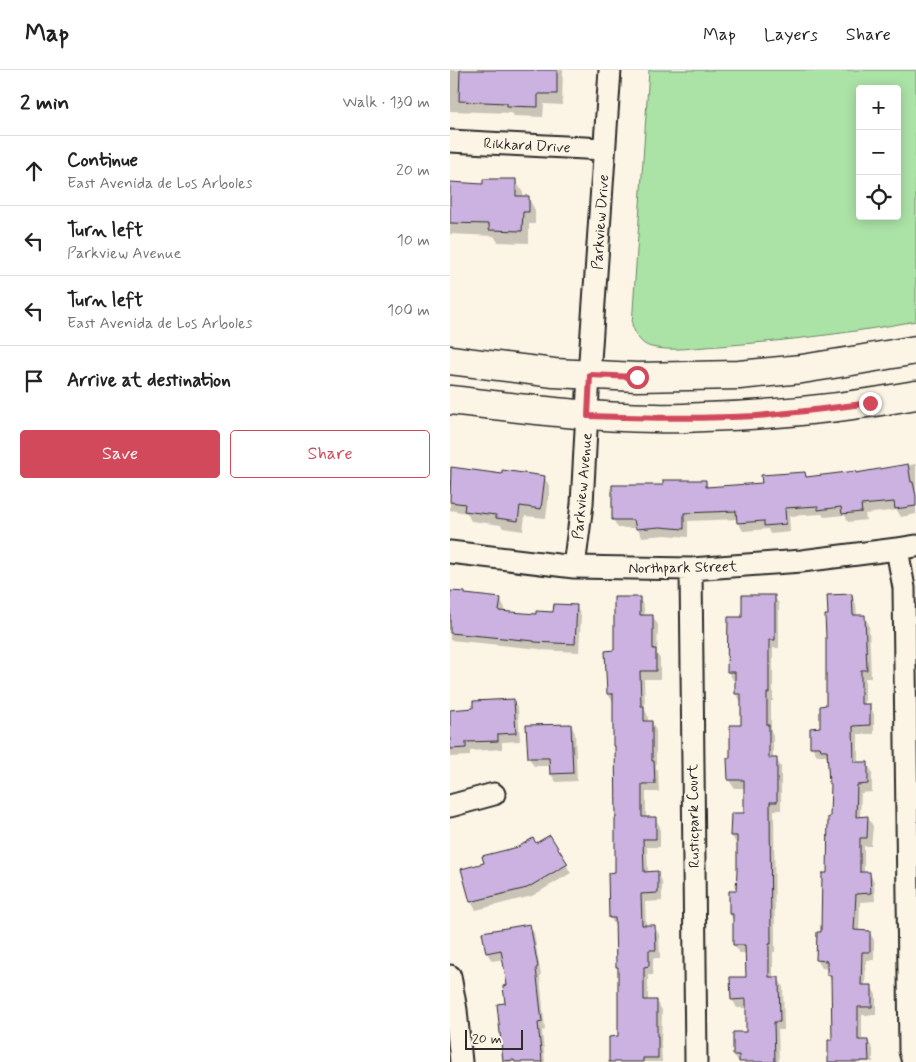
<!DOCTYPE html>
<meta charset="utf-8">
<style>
:root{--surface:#fff;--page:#f2f2f2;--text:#222;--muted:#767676;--line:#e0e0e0;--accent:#d1495b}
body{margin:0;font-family:Mynerve,sans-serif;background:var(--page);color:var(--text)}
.controls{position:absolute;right:15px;top:15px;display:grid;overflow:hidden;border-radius:5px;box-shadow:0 2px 12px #0003}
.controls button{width:45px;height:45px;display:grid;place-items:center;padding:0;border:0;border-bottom:1px solid var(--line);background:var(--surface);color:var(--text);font:25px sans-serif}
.scale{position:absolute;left:15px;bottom:12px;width:58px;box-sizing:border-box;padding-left:5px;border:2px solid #2b2b2b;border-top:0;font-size:14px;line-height:18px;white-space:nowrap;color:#2b2b2b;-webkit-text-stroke:4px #fcf5e5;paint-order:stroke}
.stop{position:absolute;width:15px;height:15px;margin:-11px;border:4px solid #d1495b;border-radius:50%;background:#fff}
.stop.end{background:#d1495b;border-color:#fff;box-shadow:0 1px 5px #0008}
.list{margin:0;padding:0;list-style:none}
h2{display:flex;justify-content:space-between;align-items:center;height:65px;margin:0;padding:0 20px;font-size:21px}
h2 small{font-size:16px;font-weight:400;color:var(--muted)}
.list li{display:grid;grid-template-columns:32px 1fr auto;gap:15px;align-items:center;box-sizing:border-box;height:70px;padding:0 20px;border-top:1px solid var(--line)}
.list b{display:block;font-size:19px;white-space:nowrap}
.list p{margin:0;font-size:16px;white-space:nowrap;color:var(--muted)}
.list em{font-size:16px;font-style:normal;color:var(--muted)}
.actions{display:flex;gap:10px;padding:15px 20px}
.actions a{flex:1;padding:11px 0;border:1px solid var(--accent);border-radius:5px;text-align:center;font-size:18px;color:var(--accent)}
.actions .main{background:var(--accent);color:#fff}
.icon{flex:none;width:28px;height:28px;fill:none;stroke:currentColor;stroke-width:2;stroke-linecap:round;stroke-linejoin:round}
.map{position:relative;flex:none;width:466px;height:992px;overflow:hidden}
header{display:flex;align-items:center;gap:30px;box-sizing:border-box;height:70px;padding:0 25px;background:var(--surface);border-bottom:1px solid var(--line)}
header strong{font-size:24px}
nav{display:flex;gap:28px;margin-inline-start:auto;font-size:18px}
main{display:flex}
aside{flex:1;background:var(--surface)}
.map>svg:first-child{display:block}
.green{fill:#abe2a6;stroke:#6b8668;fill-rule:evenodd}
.shadow{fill:#0003}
.building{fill:#ccb2e0;stroke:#2b2b2b}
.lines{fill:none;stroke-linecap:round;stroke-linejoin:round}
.minor-casing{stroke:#2b2b2b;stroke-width:25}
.secondary-casing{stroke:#2b2b2b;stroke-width:31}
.minor{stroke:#fcf5e5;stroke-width:21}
.secondary{stroke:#fcf5e5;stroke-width:28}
.route{stroke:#d1495b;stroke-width:6}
.labels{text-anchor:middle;stroke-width:4.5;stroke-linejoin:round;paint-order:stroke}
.street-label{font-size:15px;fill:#2b2b2b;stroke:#fcf5e5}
</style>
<header>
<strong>Map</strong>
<nav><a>Map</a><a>Layers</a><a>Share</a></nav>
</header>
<main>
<aside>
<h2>2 min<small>Walk · 130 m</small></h2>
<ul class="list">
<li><svg class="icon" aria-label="ahead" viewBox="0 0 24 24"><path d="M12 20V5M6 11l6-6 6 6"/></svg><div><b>Continue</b><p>East Avenida de Los Arboles</p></div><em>20 m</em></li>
<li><svg class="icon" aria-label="left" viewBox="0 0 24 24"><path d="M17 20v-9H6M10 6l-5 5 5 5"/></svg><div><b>Turn left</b><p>Parkview Avenue</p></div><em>10 m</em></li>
<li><svg class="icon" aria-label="left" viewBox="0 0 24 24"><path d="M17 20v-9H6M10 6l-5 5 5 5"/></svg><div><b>Turn left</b><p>East Avenida de Los Arboles</p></div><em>100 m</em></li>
<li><svg class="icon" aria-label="arrive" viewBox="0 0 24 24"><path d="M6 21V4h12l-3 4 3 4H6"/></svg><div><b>Arrive at destination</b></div></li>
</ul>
<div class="actions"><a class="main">Save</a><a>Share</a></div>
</aside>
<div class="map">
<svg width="466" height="992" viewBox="0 0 466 992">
<rect width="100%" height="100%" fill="#fcf5e5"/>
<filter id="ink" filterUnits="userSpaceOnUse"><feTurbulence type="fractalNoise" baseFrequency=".02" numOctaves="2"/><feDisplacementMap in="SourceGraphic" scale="10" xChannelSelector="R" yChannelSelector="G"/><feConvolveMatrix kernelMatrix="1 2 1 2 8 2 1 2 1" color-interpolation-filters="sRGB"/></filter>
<g filter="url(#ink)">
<path class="green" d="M199 0H466V251C401 263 335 271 269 276 247 277 223 282 201 277 190 274 186 265 182 255ZM410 19H447V146H410Z"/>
<path class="shadow" d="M0 0H113L112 35 94 34 93 47 64 46 62 43 0 41Z
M66 111 73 123V127H78L85 140V154H79V173L48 172 44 166 0 164V114L34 115Z
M466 394V444L451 447 447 440 415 444 416 450 398 452 395 445 374 447 372 444 339 446 340 462 320 464 318 459 293 461 288 452V449L238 451V467L215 465 192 467 187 458H168L163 449 214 417 255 411 259 418 313 414 355 403 357 408 406 404Z
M0 398 53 405 94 407 100 417 96 448 75 446 73 461 53 458 51 455 21 451 17 443 0 440Z
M0 522 15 523 16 526 50 529 55 538 54 542 87 546 105 543 126 537 131 545 129 582 90 580V579L0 570Z
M402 525 406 534 407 547 414 546 419 555 421 608H415V636H419L424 644V664H408V693H417L422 702V722L411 723 410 748H418L423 756 421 776H414V804H420L424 812 425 831 410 832 409 862H419L424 870V890H416L415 917 421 916 426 925V945H412V971H418L423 979V992H379L383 972V913L378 905V899L372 898 367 890 372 863 378 804 382 718 380 714 379 688H377L375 685H367L362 677V659H372L378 637 379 546Z
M324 526 329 534V578H323V631H321V661L323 665V689H326L331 697V740H324L325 882H323V908H328L333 917 334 960H328L329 992H289L284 985 297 963V938H287L282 929 297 908V883H289L284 875V851L280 844V823H288V774H286L282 766 295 745V718H284L279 710 278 690H281L292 656 291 632 286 623V610H283L278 602 294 548Z
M189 528 194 537V546L203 547 208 555 207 584 210 589V609H194L195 640 198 646V652H202L206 661V698L208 700 209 722H196V749L205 748 210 757V777H197L198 803H207L212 811V831L195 832 196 856H204L209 865 210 888H203V905H198V932H207L212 940 211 974 212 992H160L169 968V901L167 897 166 856H165L160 847 167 804 168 749 166 678 164 676V632H163L158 624 157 582H165Z
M63 630 68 638 70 671 52 672V679L20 681V686L0 687V641L25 640Z
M121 655 125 663 127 711 106 712 101 704V696H84L79 688 78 656Z
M100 767 121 803 82 826 26 840 21 832 35 794 68 778 85 775Z
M79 855 84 863 91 906H90L95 960 92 961 95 992H55L56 934 59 916 54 889 42 891 37 883Z"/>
<path class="building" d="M10 0H107V24H88V37L57 36V33L9 31Z
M33 109H66V126H79V142H73L72 161 39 160V154L0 153V112L33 114Z
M458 394 461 412H463L466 426V436L445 439 444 432 411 435 412 442 392 444 391 437 368 440V436L335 438 336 454 314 456V451L287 453 286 441 234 443V459L210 457 186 459 184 450H162V415H213V410H256V417L312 413 311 405 355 402 356 407 406 401V403Z
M1 397 52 404V400L95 406 91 439 70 436 68 451 46 448V445L14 441 15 434 0 432Z
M0 521 15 522V524L51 528 49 541 86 544V541L103 542 104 534 127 535 125 574 84 572V571L0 563Z
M402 524 403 545H415L417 600H411V634H420V655L403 656 404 692H418V714L407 715 406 747 418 746 417 768H410V802H420L421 823 406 824 404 860 420 861V882H412L411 915H422V937H408V970H418L419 991H411V992H378V970H382L381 905H377V891L366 890 367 862H371L372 803H377L378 747H380L381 714H379L377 680H371L370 677H360V658L370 657V636L376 635V567L375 545H378L377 525Z
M292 525H325V570H319V623H317V655H319V688H327V732H320L321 874H319V907H329L330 952H324L325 992H289V985H283V962H296V929L281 930 280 907H296L295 875H283V844H279V821H286L287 799V766H280L281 743H294V710H278L277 688H280V655H291V624H285V602H277L278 547H292Z
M164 527H190V545H203V579H206V601H190L191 636H194V651H202V691H204L205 714H192V747H206V769H193L194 802 208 801V823L191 824 192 855H205L206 880H199V896L194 897V930H207V966H208V988H193V992H159V967L168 966V897H166L165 848H159L158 803 165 802V748H166L165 676H163V624H157L155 581 164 580Z
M64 629 66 663 48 664V671L16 672V678L0 679V640L23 638V631Z
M121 654 123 703 100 704 99 688H78L76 655Z
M100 765 118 794 77 818 20 832 11 799 34 793 32 786 68 777 83 768 86 773Z
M80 854 88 897 86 898 92 952 88 953 92 992H65L64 990 53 991 47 934 55 933 53 916 57 915 51 880 36 883 32 862Z"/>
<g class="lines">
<g class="minor-casing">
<path id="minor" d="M0 71 154 79
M447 479 454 518 460 981 463 992
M0 482 124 497 241 499 352 491 447 479 466 476
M124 497 132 434 139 305 160 0
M241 499 246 992
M0 736 44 724
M0 906 6 940 11 992"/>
</g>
<g class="secondary-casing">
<path id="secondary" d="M0 290 104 303 187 307 289 305 352 299 408 290 466 280
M0 330C68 338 136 347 205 348 221 349 238 348 254 347 326 345 396 338 466 325"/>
</g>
<use href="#minor" class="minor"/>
<use href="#secondary" class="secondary"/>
</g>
</g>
<g class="lines" filter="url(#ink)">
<path class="route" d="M187 307 140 305 138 346C194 348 250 349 306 346 344 343 382 338 420 333"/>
</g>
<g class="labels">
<g class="street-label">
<text transform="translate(77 75) rotate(3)" y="5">Rikkard Drive</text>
<text transform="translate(150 152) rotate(-86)" y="5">Parkview Drive</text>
<text transform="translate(132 416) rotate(-85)" y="5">Parkview Avenue</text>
<text transform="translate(233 497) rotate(-1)" y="5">Northpark Street</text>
<text transform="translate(243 746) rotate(-91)" y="5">Rusticpark Court</text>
</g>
</g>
</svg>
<div class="controls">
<button>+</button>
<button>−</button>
<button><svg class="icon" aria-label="locate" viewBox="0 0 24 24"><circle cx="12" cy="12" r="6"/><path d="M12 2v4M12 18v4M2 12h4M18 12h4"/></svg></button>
</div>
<div class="scale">20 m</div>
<div class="stop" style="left:187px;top:307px"></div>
<div class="stop end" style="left:420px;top:333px"></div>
</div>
</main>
